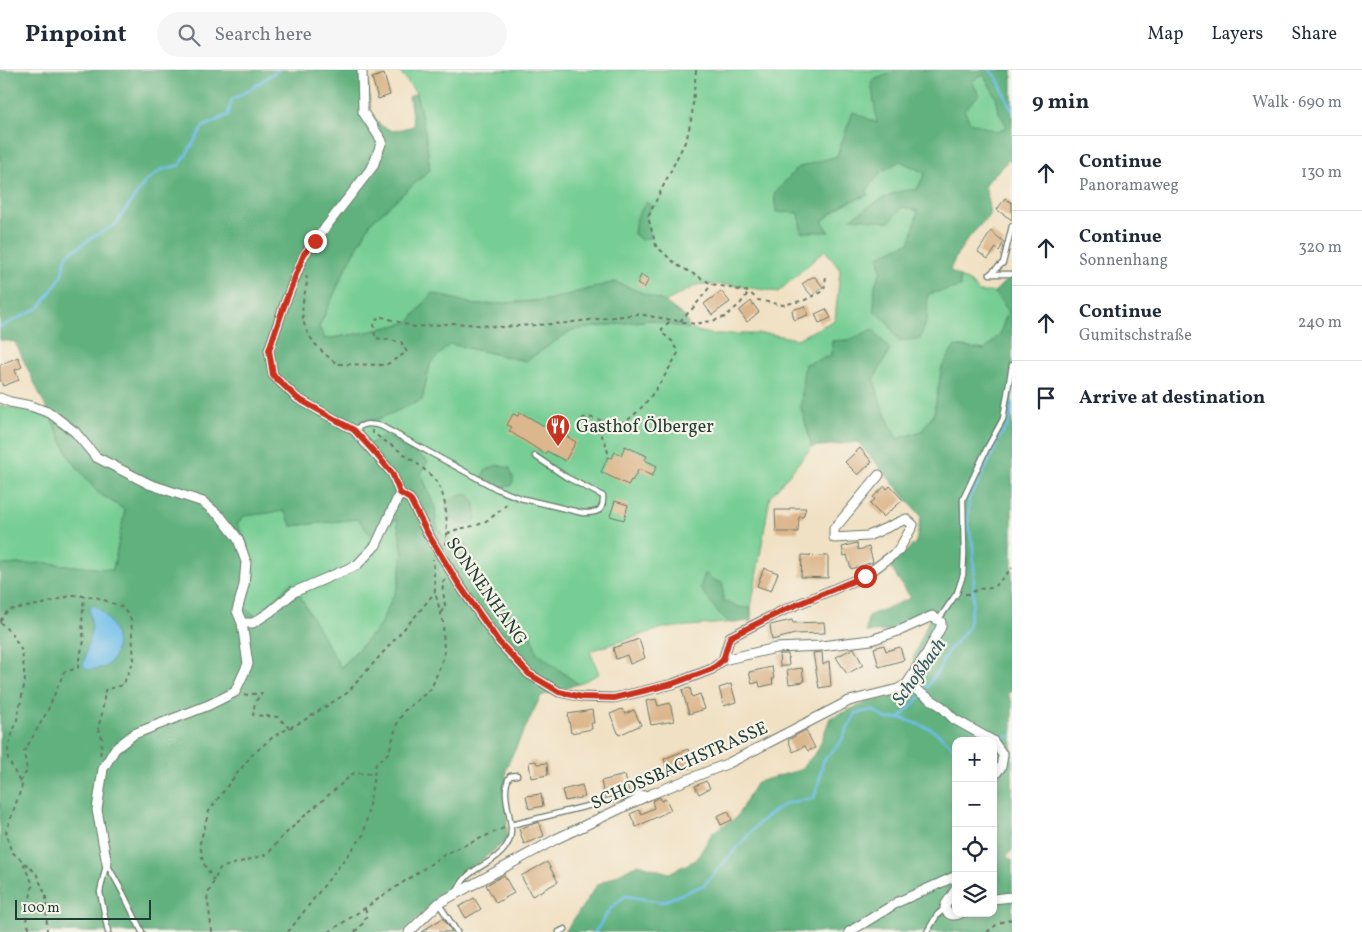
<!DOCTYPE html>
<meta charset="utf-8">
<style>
:root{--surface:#fff;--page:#f6f6f7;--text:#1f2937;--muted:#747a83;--line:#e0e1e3}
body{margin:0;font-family:Vollkorn,serif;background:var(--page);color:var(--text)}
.controls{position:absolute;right:15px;bottom:15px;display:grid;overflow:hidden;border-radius:10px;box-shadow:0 2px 8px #0003}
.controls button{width:45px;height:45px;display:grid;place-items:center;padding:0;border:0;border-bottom:1px solid var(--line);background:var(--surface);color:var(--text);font:25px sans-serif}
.scale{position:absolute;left:15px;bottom:12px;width:136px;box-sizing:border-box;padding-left:5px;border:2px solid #1f3d34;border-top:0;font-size:14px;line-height:18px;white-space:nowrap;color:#1f3d34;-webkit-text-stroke:4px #f7f3e8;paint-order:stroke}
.stop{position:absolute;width:15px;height:15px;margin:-11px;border:4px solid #c8321e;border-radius:50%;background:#fff}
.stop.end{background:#c8321e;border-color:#fff;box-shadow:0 1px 5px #0008}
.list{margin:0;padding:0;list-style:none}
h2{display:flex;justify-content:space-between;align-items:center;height:65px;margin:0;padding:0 20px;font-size:21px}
h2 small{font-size:16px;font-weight:400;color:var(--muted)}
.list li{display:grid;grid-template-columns:32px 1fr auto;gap:15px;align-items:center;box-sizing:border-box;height:75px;padding:0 20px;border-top:1px solid var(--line)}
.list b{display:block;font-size:19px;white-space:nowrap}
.list p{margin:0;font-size:16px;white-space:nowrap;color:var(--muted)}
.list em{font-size:16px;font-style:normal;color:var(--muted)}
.icon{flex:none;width:28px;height:28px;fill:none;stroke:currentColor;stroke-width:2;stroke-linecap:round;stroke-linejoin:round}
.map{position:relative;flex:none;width:1012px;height:862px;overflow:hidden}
header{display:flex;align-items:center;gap:30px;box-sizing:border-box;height:70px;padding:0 25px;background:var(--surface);border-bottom:1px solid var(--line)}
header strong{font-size:24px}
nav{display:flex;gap:28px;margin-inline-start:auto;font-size:18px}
.search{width:350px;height:45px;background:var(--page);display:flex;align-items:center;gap:12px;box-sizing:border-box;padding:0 18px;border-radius:28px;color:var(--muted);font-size:19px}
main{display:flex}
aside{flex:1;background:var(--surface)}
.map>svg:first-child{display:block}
.green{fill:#77ce94;stroke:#4b8664}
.forest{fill:#61b17e;stroke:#407759;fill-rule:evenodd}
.water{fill:#70beea;stroke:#487e8f}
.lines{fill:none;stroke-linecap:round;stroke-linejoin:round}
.stream{stroke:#70beea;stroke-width:2.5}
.building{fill:#dcb68c}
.service-casing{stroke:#687666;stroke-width:7}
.minor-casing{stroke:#687666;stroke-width:11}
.path{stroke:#687666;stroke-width:2;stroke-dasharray:4 4;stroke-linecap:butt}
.service{stroke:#fff;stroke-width:4.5}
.minor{stroke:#fff;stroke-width:9}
.route{stroke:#c8321e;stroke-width:6}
.labels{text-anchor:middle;stroke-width:4.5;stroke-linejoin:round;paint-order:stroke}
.poi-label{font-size:18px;fill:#1f3d34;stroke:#f7f3e8;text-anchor:start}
.street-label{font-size:18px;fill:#1f3d34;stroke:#f7f3e8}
.water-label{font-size:19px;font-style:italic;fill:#335d62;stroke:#f7f3e8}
</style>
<header>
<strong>Pinpoint</strong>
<div class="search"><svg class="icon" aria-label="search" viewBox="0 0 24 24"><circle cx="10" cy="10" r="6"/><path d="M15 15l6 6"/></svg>Search here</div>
<nav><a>Map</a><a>Layers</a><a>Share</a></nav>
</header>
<main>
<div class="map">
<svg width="1012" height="862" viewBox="0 0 1012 862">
<rect width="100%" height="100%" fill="#f7f3e8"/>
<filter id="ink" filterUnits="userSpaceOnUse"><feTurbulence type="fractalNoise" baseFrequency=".02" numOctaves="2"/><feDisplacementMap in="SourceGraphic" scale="10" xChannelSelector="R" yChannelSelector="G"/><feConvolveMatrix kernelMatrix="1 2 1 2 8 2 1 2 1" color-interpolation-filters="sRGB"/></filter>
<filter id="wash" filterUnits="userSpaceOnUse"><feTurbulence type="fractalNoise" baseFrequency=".0096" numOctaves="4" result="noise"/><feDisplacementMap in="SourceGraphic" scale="20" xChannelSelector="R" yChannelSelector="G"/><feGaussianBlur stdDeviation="1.12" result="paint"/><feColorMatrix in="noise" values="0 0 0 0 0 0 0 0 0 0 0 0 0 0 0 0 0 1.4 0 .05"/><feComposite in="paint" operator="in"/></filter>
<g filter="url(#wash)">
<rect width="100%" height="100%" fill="#f1e1c4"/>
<path class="green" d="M398 0H895L877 54 853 42 837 86 797 98 799 143 829 161 822 151 844 134 868 125 867 120 880 102 900 91 925 103 917 120 903 137 918 141 911 172 879 186 881 201 875 215 874 241 887 251 899 271 927 250V224L960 217V207L971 213 979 222H994L1008 240 1000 264 985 280 942 297 934 343 922 361 897 369 881 335 874 309 890 280 849 270 832 271 831 286 805 294 801 337 812 377 770 427 751 538V551L663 558 590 581 599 604 578 614 537 583 530 561 502 537 481 510 466 474 447 470 443 466 436 454 435 438 421 403 427 391 385 365 363 378 350 363 361 350H376L422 330 430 294 450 274 526 291 572 260 650 250 710 264H770L797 269 835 250 840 200 825 180 778 222 732 215 699 214 665 232 615 212 548 230 476 235 432 223 409 252 363 263 325 269 319 257 345 200 371 152 430 100 425 61 416 23Z
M984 5 997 29 999 43 1008 56 998 63 969 52 964 40 979 25 971 11Z
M0 335 51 347 70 388 97 422 125 440 113 500 45 493 0 495Z
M284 441 292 456 358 449H397L403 483 398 516 379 557 340 598 292 513 256 547 244 538 254 505 237 454 244 446Z"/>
<path class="forest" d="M0 0H367L370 42 381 56 393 61 414 56 409 27 416 23 425 61 430 100 371 152 345 200 319 257 325 269 363 263 409 252 432 223 476 235 548 230 615 212 665 232 686 248 689 259 650 250 572 260 526 291 450 274 430 294 422 330 376 350H361L351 363 363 378 385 365 428 391 421 403 435 438 436 454 443 466 447 470 466 474 481 510 502 537 530 561 537 583 578 614 541 626 506 698 507 770 460 807 403 862H0V495L45 493 113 500 125 440 97 422 70 388 15 272 0 270ZM284 441 292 456 358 449 372 467 397 449 403 483 398 516 379 557 341 598 292 512 256 546 244 538 254 505 247 473 237 454 244 446Z
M895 0H1012V93L1009 90 985 114 990 145C973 162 958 178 950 200L960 207V217L928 224 927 250 920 269 899 271 887 251 874 240 875 215 881 201 879 186 910 172 918 141 903 137 889 152 851 148C870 137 894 117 917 120L925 103 900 91 881 102 867 120 868 125 844 134 822 151 829 162H801L799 143 776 142 774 124 797 98 837 86 853 42 877 53 871 11 894 2ZM984 5 997 29 999 43 1007 56 998 62 970 52 964 40 979 25 972 11Z
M647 132 651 137 646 147 651 167 641 170 634 164C635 151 638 142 647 132Z
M1012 205V620L1008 624 1012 633V780L1006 787 1012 790V862H565L597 815 638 794 669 803 696 790 713 762 736 748 757 712 800 700 818 680 830 648 868 632 908 624 914 586 932 543 891 561 866 562 868 546 911 528 890 497 916 472 921 446 858 372 812 377 801 337 803 306 805 294 831 286 832 271 849 270 873 259 890 280 874 309 881 335 897 369 922 361 934 343 942 297 955 276 985 280 1000 264 1008 240 994 222ZM956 671H993V843H956Z
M497 395 510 398C511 405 516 408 511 416L495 417 484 411 482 406 485 401Z
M467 424C476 431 476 438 476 449L469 455C456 453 448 449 445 436 450 428 459 426 467 424Z
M705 503 713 510 723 513V531L739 537 751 538V551L730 553 717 541 700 518Z"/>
<path class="water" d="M94 535C109 546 121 564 115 584 114 589 109 593 106 597L89 600 83 596 92 557 89 539Z"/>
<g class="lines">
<path class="stream" d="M990 0 997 8 1012 41
M0 257 40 237 61 207 67 185 93 167 115 155 145 112 161 100 180 95 203 57 228 45 232 29C250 22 262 10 278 0
M924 621 939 600 946 584 968 558 973 533 974 500 973 475 968 456 969 427 978 414 1001 365 1007 357 1011 344 1010 326 1012 317
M901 648 931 659 947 671 956 681
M995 668 1006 666 1012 667
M595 862 611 838 625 826 662 832 704 815 760 752 774 741 787 733 814 728 819 712 823 691 840 673 856 643 873 640 887 649 900 648 921 626"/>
</g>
<g id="blocks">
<path class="building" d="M384 4 390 25 378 29 372 8Z
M1005 128 1012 133V150L997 140Z
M991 161 1004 172 999 181 996 178 988 189 978 182Z
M641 205 649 209 644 218 637 214Z
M812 207H815L823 217 812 226 802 214Z
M721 221 730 232 712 245 704 234Z
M751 231 759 242 747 252 739 241Z
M805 236 808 245 794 250 792 240Z
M826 239 831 248 819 253 815 244Z
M18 287 22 297 15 300 19 310 3 316 0 309V295Z
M520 342 560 365 561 363 576 372 565 391 547 381 545 384 509 361 512 357 507 355 513 344 518 346Z
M625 376 647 386 645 390 657 396 652 406 639 399 632 411 631 410 628 415 601 402 608 387 612 388 615 382 621 385Z
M860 378 872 392 858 405 845 392Z
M885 416 887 419 890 416 903 430 883 447 870 434 875 429 873 427Z
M615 431 628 435 624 450 610 446Z
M790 438H806L803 447H799L798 462H776L775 440H789Z
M857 473 858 480 869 477 873 492 851 499 847 485 844 486 842 477Z
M802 485 828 486V508L801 507Z
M764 498 778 503 771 521 757 516Z
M792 550 793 553 824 552 825 563 795 564 772 570 770 555Z
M639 569 645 588 630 594 627 585 616 589 613 578Z
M884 575 886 581 900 577 904 590 879 597 874 578Z
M854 578 863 595 847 604 836 587Z
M822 582 823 595 829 591 831 616 819 618 813 583Z
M779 584H788L789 596H780Z
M772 597 774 609H772L773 614 760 617 759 612 752 614 749 602Z
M802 598 804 612 789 614 787 600Z
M731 614 736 632 724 636 719 618Z
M690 618 692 627 700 624 705 639 689 644 682 620Z
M656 629 658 636 670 633 674 651 651 655 646 631Z
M622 639 625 644 634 640 641 655 619 665 610 644Z
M592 640 594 653H591L592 659 571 663 568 644Z
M806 660 815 678 808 681 805 676 793 682 788 670Z
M688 679 694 696 670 706 664 689Z
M536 691 537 694 547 693 548 705 531 708 529 692Z
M625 705 629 722 611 726V724L604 726 601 711Z
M706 711 710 718 699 724 695 716Z
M582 715 585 727 565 731 562 720Z
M541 724 543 736 529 739 526 726Z
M660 727 661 731 666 729 671 740 636 757 630 744 639 740 641 744 654 738 652 731Z
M728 741 732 750 721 755 717 746Z
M539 752 544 766 524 774 519 759Z
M547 792 558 812 532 826 521 806Z
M504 805 514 823 496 833 486 815Z
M474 828 481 839 466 848 459 837Z
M443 848 452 862H421Z"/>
</g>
</g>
<g filter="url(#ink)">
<use href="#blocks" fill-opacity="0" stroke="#687666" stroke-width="1"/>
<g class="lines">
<g class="service-casing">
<path id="service" d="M1012 156 1003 193 990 204H1012
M354 360C364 353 369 353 381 356L497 419 520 428 583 443C597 443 604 442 603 426L566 407 535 386
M939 549 957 523 963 505 964 483 963 429 987 378 1003 349 1012 295
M511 755 640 723 647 724
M107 794 123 823 142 862
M106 795 100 822 108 862
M457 822C468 793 497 797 509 771 517 754 498 724 510 706L517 705
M439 834 457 862
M559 862 565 859
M927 862 937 845 945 838"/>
</g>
<g class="minor-casing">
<path id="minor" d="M0 328 10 332 31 336 50 343 75 362 96 387 149 414 203 432 221 447 238 469 246 492 244 515 237 541 242 553H253L270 542 294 522 357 495 376 475 400 423 392 403 354 360 297 328 273 305 269 280 285 233 304 185 373 96 382 71 363 42 362 0
M400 423 410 429 428 464 458 513 499 572 529 604 559 622 582 627 614 628 673 614 712 599 723 590 776 578 821 576 871 570 901 560 932 546 941 552V557L927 583 907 614 898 619 849 631 729 693 649 725 556 769 439 833 409 862
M723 590 730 567 784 540 865 506 898 481 913 455 906 449 868 466 834 468V459L879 405
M907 614 941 636 954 649 993 671
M993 671 1003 685 1001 697 993 707
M107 794 97 740 103 699 115 679 134 664 209 635 235 622 248 594 242 553
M956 819 946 834 945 838C947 845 954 847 961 843
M993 829 1012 827
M849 862 898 832 956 806"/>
</g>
<path class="path" d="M696 0 692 45 687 68 648 147 656 176 677 195 712 214 749 222 758 230 783 235 805 230 824 221 826 206
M306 205C309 214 304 222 303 232 299 262 316 277 337 294L386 295 407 282 401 272 375 268 374 253 379 246 415 257 455 253 501 257 566 253 638 244 695 254 716 250 725 247 740 234 749 222
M680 251 694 237 712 214
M372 360 373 363C391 376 428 397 439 416 448 433 447 458 446 477
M608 383C604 362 597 360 580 349 593 344 602 353 614 354 637 356 668 301 678 283L672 271 662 263V259L671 250
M447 464C457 458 466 458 477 455 488 452 501 440 509 432
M965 524H969L978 519 993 518 1012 498
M441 543 445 535 442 513 446 508
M0 551 8 540 43 534 73 525 96 527 122 537 131 549 134 590 123 615 105 620 102 644 98 658 102 669 100 687
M0 552 12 564 22 581 25 611 17 650 8 677V689L22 716 6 762 11 781 36 803 46 826 47 862
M244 625 262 623 255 632 253 645 278 647 289 658
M20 712 27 701 24 682 47 642 64 602 78 598 79 589 84 571 82 554 84 526
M23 794 33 814 26 847 30 862
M214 811 203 792 200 773 209 741 228 715 251 686 274 666 303 651 347 623 419 542 435 522
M212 862 207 826 220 798 268 784 279 770 301 749 354 703 374 704
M288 862 364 764 376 694 389 682 397 654 404 641 431 619 444 586 443 552 435 522 433 489
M329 862 447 783 504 758
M355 862 364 852 367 844 364 837
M987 862 999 853 1012 849"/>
<use href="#service" class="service"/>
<use href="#minor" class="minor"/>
</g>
</g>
<g class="lines" filter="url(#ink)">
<path class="route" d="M315 171 304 184 285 233 269 280 273 305 297 328 354 360 376 384 392 403 400 423 410 429 428 464 458 513 499 572 529 604 559 622 582 627 614 628 672 614 712 599 723 590 730 567 784 540 865 506"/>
</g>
<defs>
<g id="restaurant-pin" transform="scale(1.25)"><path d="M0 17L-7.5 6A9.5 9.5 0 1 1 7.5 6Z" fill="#c8321e" stroke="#f7f3e8"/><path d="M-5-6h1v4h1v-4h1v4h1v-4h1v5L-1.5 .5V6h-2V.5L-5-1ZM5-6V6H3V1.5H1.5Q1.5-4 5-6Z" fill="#fff"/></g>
</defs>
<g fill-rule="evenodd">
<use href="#restaurant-pin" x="558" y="356"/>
</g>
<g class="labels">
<g class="poi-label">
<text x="576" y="362">Gasthof Ölberger</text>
</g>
<g class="street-label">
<text transform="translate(487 521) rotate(55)" y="6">SONNENHANG</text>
<text transform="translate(679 695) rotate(-24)" y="6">SCHOSSBACHSTRASSE</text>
</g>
<g class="water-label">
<text transform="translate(918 601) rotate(-54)" y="7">Schoßbach</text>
</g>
</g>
</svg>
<div class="controls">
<button>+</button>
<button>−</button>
<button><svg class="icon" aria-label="locate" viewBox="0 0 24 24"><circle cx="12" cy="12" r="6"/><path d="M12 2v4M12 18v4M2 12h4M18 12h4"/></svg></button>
<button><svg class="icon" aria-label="layers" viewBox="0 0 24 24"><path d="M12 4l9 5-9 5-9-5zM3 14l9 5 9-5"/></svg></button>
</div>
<div class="scale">100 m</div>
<div class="stop" style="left:865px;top:506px"></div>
<div class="stop end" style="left:315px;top:171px"></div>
</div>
<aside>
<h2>9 min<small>Walk · 690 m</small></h2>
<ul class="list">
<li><svg class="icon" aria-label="ahead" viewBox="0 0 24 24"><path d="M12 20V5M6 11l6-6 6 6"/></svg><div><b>Continue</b><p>Panoramaweg</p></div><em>130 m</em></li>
<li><svg class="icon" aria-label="ahead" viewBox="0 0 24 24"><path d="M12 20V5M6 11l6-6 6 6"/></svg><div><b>Continue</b><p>Sonnenhang</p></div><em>320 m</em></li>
<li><svg class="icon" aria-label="ahead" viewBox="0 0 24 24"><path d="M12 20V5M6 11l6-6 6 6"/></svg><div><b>Continue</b><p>Gumitschstraße</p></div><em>240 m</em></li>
<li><svg class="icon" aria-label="arrive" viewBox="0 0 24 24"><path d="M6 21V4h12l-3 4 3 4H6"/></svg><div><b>Arrive at destination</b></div></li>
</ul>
</aside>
</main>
